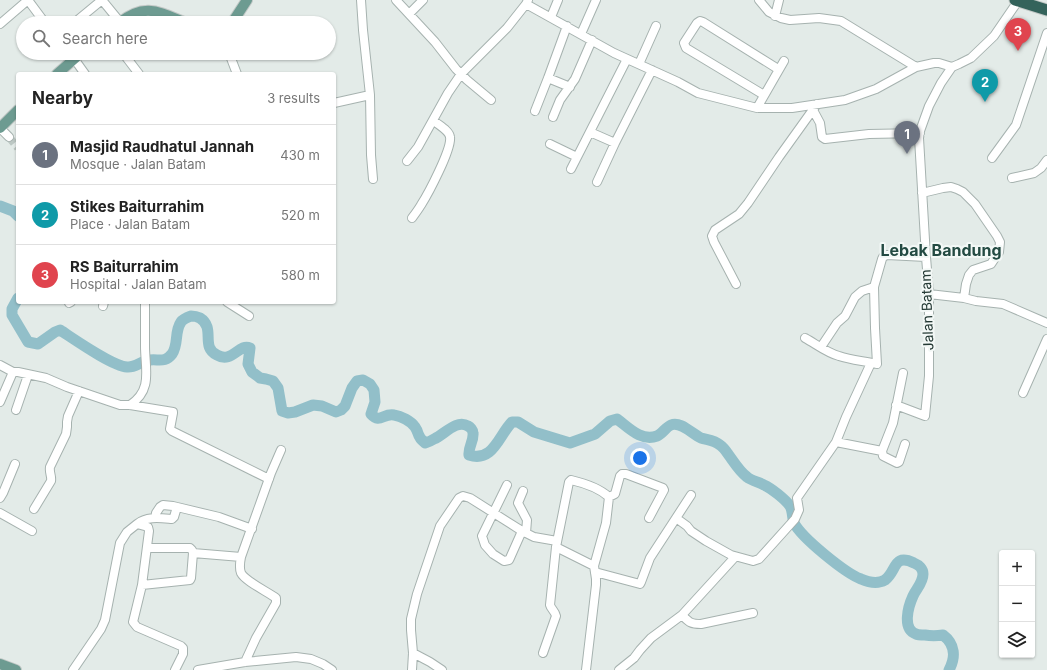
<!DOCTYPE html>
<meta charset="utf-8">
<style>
:root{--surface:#fff;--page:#f6f6f6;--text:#222;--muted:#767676;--line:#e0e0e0;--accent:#7c3aed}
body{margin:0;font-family:Inter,sans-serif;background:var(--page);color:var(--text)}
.controls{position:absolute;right:12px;bottom:12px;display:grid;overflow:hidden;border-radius:4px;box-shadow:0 1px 3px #0004}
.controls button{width:36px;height:36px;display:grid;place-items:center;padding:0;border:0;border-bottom:1px solid var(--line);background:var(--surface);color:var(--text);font:20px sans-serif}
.you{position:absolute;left:640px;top:458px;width:14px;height:14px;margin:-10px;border:3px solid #fff;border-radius:50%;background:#1a73e8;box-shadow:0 0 0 6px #1a73e833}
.badge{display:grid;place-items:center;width:26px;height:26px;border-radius:50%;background:var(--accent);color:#fff;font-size:13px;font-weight:700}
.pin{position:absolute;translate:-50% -33px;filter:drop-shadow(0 1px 2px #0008)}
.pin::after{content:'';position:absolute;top:21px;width:14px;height:12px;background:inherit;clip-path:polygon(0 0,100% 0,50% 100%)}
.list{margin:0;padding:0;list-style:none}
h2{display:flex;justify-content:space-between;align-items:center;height:52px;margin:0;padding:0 16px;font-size:17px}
h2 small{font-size:13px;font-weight:400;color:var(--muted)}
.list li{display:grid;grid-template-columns:26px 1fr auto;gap:12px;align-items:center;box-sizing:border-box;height:60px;padding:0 16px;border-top:1px solid var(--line)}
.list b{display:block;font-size:15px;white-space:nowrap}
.list p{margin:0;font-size:13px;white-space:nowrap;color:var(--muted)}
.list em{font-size:13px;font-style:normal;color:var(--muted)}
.icon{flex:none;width:22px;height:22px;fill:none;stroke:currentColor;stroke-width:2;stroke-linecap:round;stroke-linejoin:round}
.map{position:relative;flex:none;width:1047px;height:670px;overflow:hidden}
.search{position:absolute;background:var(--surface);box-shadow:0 1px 3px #0004;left:16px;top:16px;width:320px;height:44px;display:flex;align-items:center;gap:10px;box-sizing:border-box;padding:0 14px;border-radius:22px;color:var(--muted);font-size:15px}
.panel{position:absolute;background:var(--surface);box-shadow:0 1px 3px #0004;left:16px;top:72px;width:320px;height:232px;border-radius:4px}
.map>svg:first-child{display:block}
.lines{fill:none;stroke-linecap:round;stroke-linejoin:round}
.river{stroke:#92bfc9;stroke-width:11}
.minor-tunnel{stroke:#bdc8c4;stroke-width:8;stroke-dasharray:8 4;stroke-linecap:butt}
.minor-casing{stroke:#a6b2af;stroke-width:10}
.major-casing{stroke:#c2c8c6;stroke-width:12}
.highway-casing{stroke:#c2c8c6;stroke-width:13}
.minor{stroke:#fff;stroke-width:8}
.major{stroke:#6d9b91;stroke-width:10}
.highway{stroke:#34635b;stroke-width:11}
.labels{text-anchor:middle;stroke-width:4;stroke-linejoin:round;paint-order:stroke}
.street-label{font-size:14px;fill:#253a35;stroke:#f3f8f6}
.quarter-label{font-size:16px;font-weight:bold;fill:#234a42;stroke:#f3f8f6}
</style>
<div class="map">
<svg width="1047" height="670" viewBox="0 0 1047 670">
<rect width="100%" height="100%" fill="#e3ebe8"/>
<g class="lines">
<path class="river" d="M0 206 13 211 18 216
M18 298 12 309V315L28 342 38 344 55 332 60 330C74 339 112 366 127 367 135 368 141 361 150 360 159 359 165 363 172 354 179 344 174 332 181 322 183 319 188 317 191 316 194 316 198 317 200 318 216 328 200 347 217 355 232 364 239 343 250 348L248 364 252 372 260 378 266 379 273 381 278 388 282 411 288 413 295 412 313 405 322 406 336 412 341 410 345 406 352 388 357 381 363 380 370 384 374 390 375 402 371 414C380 424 383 413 394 415 401 416 411 421 415 427 420 434 416 436 425 443 428 442 431 441 434 439 444 435 456 419 468 426 470 427 473 430 473 433 474 441 468 447 469 455 493 463 499 435 512 422H518L534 432 570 443 595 434 610 421 617 419C628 427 641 442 657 436 662 434 666 427 671 425 681 421 692 434 701 438 707 440 714 440 720 445 723 447 726 451 728 454 734 462 739 471 747 477 752 481 759 482 764 485 771 488 785 499 790 506 793 511 792 518 794 523 802 538 845 573 861 579 868 582 878 584 885 580 897 571 893 553 914 563 919 565 923 569 923 574 923 583 916 589 913 596 908 607 902 629 916 634 918 635 922 635 925 635 931 636 936 636 943 635 955 644 956 657 949 670"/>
<path class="minor-tunnel" d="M9 137 18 148"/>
<g class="minor-casing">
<path id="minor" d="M28 0 45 23
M102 0 120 22
M361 0 363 30 370 95 371 155 373 179
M396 0 435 42 456 69 467 80 491 100
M528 0 526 4 614 53 678 82 698 93 757 108H792L845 100 876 89 916 67 934 63H939L952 67
M759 0 769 12 781 18 790 20 819 18 841 21 916 67
M409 14 423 0
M775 16 779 0
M551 17 558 0
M74 23 102 0
M0 24 28 0
M581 34 596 0
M70 53 85 74
M123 53 139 74
M229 53 237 74
M639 64 656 26
M548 78 570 87
M764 95 686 48 684 43 697 23 700 21 703 22 778 69
M334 103 370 95
M757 108 784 61
M813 110 820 123 822 137 825 139 869 134 920 133
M535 111 548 78 567 26
M553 117 560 100 575 79 592 40
M0 128 9 137
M590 132 615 143
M550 144 577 157
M992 158 1016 125 1047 33
M407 161 418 147 448 93 461 74 507 28 526 4
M571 169 627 59
M1012 178 1034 173 1041 168 1047 160
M597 182 615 143 652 70
M922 193 943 188 951 187 957 189 963 192 975 204 997 236 1000 242 999 252 991 264 973 270 969 275 966 284 964 298
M412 218C415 214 418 210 421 205 428 194 452 149 450 137 449 130 438 125 433 120
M736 284 714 242 712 236 715 230 739 214 748 203 779 157 817 104
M929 294 964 298 976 301 1003 304 1047 323
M227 302 249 316
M69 303 71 302
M103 306 104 302
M805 338C816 344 827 353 839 356 851 360 864 361 877 364L875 328 874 287 882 259 883 257 887 255 926 257
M821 347 837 323 845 316 855 297 862 291 874 287
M0 365 13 372H18L46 378 67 387 120 405H130L173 412V413L170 429 172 431 269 479
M903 373 893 423 882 451 883 456 897 463 899 462 905 444
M1023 393 1047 339
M0 402 13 372
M130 405C153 390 145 369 145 346 145 331 145 317 145 302
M896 405 925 416 929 376V294L926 257 919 138 920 131 929 106 941 83 952 67 959 64 971 58 994 36 1018 1
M16 410 28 375
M836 442 882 451
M507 485 482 536 485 545 493 554 504 561 509 560 510 558 522 531
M523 491 518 503 527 520 526 533
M609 497 615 494 620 476 622 474H626L663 488 664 490 649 518
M0 498 3 493 15 464
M34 509 51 481C52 476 49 473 50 467L66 434 67 427V422L68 416 79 391
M0 513 32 531
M155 518 156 513 160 507 163 505 173 506 219 517 252 529
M676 518 687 526 691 531 706 541 731 555 753 561 759 559 795 519 799 510 797 498 836 442 846 417 871 363
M137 524C147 516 160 518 172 519L174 517 177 507
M556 547 594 566
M147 548H190L192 550 193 553 241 557
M595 572 640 584 641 582 650 558 691 495
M142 585 190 580 191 578 193 553
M682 615C689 622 690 624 701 624L753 613
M413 653 430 662 442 670
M543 653 556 616C555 611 551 609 550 605L556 547 569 482 571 480C584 483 599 488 609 497L606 523 594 566 596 579V585L586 670
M245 662 256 638 276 603V598C268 592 245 581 241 573 239 568 240 562 241 557L271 473 281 450
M73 670 101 629 105 620 120 543 127 532 137 524 148 527 149 531 142 585 133 622 137 627 181 646 183 648V654L175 670
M198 670 245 662 296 657 311 659 323 664 332 670
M412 670 413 653 411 630V619L417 594 440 526 459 498 463 496 470 498 522 531 534 537 557 541
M619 670 634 658 640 650 651 638 682 615 735 557"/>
</g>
<g class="major-casing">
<path id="major" d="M119 23C145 2 159 12 186 23
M232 23 247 0
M57 74 81 53
M0 128 18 110
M0 664 16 670"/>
</g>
<g class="highway-casing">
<path id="highway" d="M1015 0 1047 10"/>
</g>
<use href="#minor" class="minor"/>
<use href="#major" class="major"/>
<use href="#highway" class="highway"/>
</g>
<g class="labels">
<g class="street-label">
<text transform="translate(927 310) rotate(-92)" y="5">Jalan Batam</text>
</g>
<g class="quarter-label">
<text x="941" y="256">Lebak Bandung</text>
</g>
</g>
</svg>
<div class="controls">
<button>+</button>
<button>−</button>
<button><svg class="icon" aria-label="layers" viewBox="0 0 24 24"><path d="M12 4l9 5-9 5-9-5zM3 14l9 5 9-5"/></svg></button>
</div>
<div class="you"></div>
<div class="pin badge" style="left:907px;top:154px;background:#6b7280">1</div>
<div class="pin badge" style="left:985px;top:102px;background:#0f9aa8">2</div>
<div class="pin badge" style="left:1018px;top:51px;background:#e0444e">3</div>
<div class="search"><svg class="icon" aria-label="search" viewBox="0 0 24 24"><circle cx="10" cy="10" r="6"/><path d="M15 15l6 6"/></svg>Search here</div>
<section class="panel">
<h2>Nearby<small>3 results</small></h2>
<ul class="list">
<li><span class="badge" style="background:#6b7280">1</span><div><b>Masjid Raudhatul Jannah</b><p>Mosque · Jalan Batam</p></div><em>430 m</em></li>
<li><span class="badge" style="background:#0f9aa8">2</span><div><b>Stikes Baiturrahim</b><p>Place · Jalan Batam</p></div><em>520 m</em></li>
<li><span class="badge" style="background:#e0444e">3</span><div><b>RS Baiturrahim</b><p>Hospital · Jalan Batam</p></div><em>580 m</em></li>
</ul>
</section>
</div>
